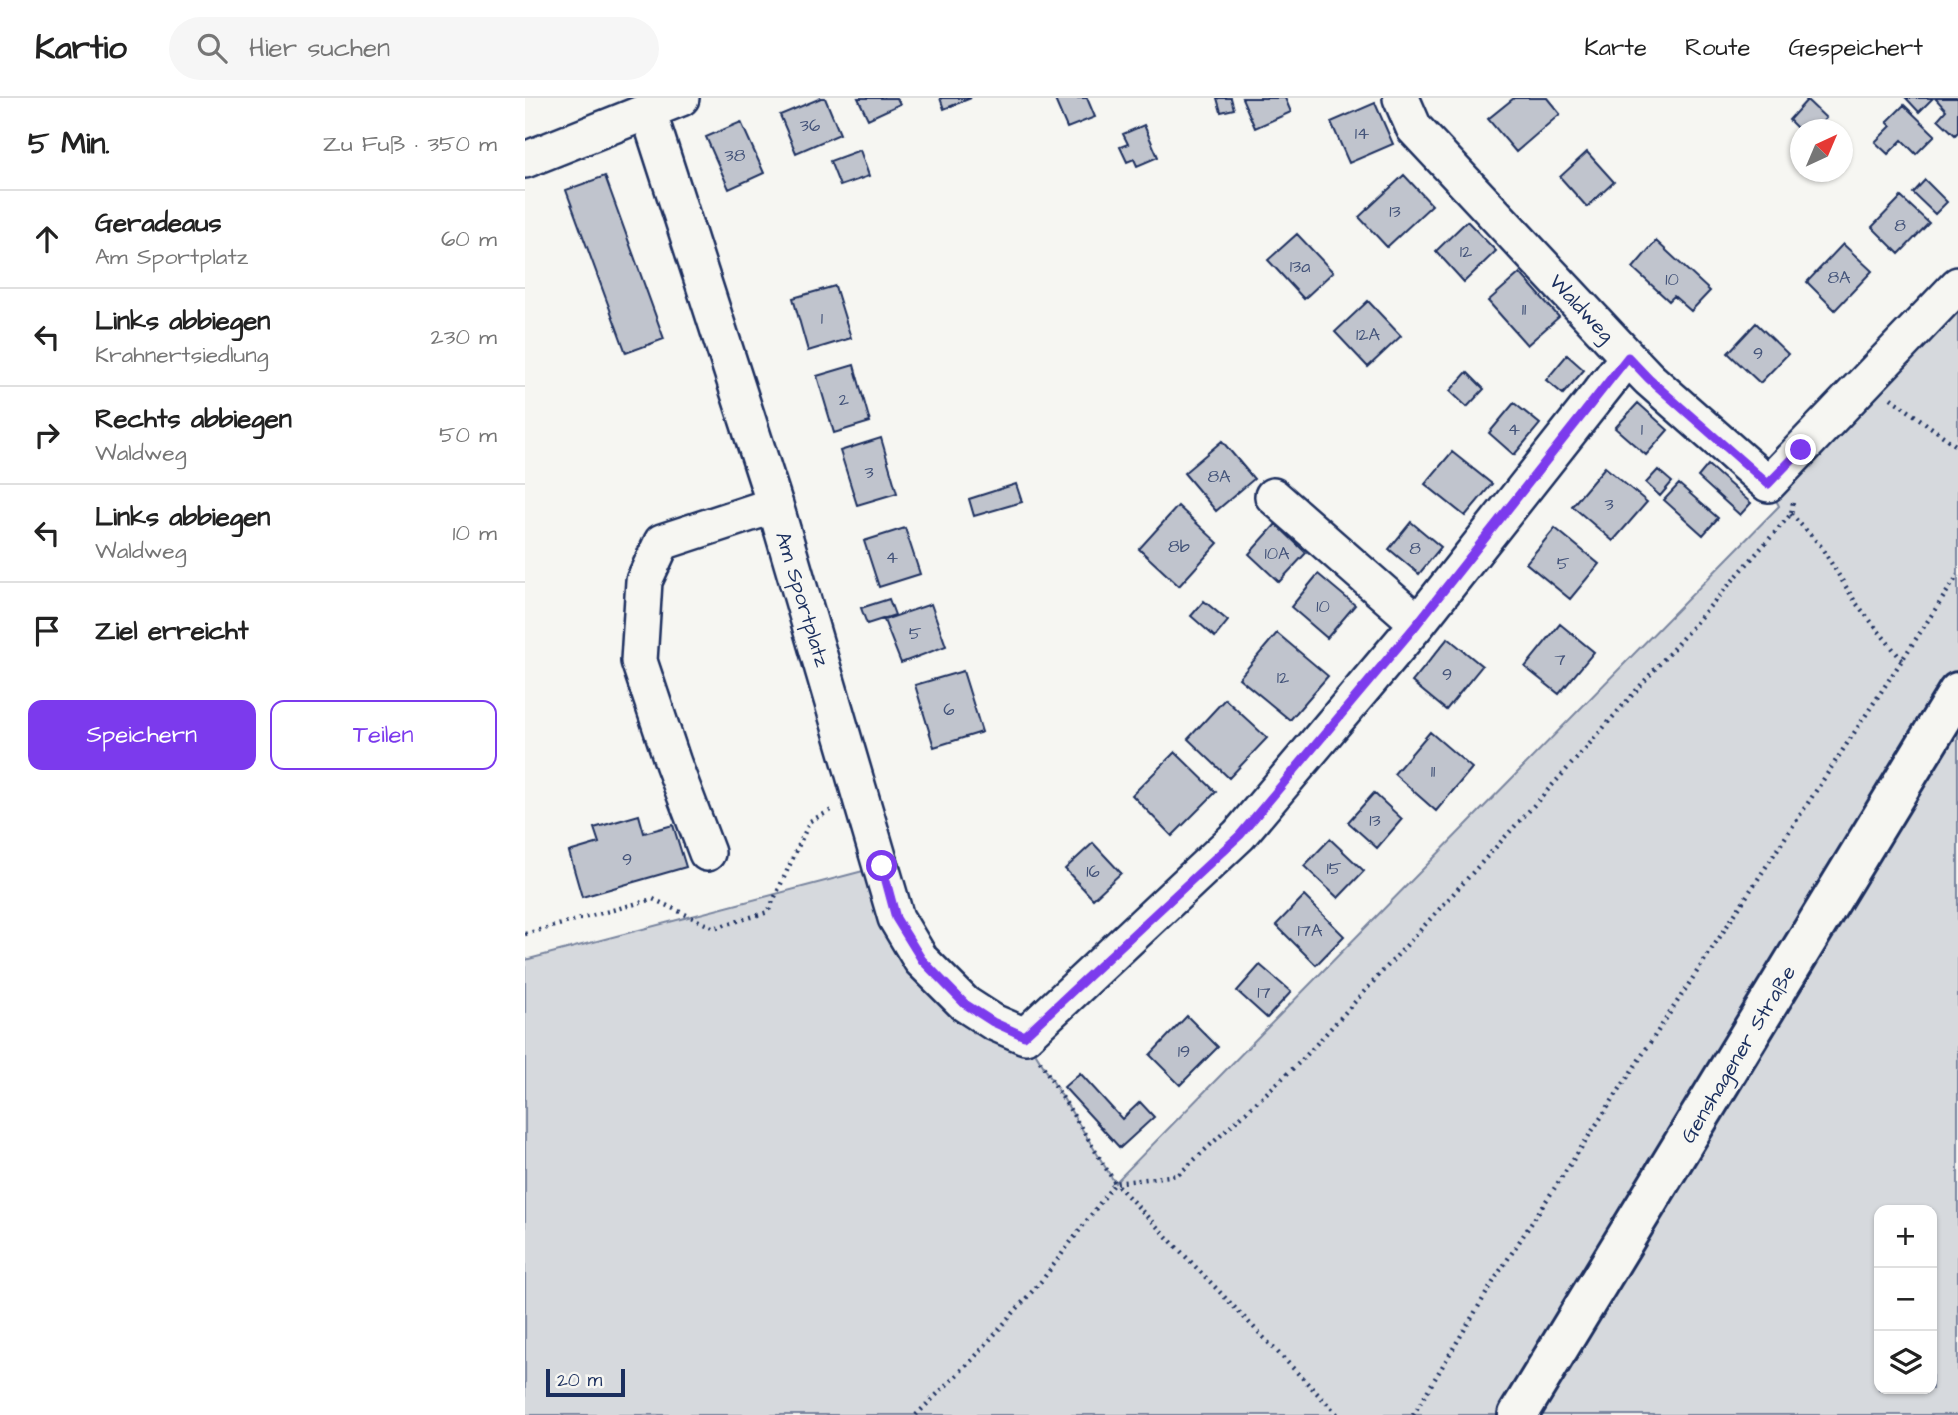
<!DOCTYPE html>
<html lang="de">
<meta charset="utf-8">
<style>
:root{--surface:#fff;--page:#f6f6f6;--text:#222;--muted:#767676;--line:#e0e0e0;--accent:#7c3aed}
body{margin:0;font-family:"Architects Daughter",sans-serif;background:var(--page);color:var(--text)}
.controls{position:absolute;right:21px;bottom:21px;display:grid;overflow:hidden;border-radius:14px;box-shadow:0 2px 5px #0004}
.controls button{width:63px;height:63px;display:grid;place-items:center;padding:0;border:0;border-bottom:2px solid var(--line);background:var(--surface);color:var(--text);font:35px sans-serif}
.compass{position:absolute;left:1265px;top:21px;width:63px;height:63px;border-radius:50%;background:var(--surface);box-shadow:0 2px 5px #0004;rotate:44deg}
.scale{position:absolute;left:21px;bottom:18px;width:79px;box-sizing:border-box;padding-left:7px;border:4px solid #1b2f5e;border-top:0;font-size:19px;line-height:24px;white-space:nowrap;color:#1b2f5e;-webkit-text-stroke:5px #f6f6f2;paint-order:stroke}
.stop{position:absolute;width:21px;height:21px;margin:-16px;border:5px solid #7c3aed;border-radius:50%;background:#fff}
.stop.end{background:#7c3aed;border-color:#fff;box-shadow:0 2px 7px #0008}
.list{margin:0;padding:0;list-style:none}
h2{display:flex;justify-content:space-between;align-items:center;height:91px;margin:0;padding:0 28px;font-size:30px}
h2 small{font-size:23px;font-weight:400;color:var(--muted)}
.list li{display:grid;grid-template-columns:46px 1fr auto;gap:21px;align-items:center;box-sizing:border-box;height:98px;padding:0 28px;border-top:2px solid var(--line)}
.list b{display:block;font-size:26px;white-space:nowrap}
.list p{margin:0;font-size:23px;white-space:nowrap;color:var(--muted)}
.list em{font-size:23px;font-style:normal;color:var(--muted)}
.actions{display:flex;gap:14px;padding:21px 28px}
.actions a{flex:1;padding:16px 0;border:2px solid var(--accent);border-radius:14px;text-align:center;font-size:24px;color:var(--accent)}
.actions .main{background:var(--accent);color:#fff}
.icon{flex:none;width:38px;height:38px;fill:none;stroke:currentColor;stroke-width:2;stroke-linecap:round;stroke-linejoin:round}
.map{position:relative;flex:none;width:1433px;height:1317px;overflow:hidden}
header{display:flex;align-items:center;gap:42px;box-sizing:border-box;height:98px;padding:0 35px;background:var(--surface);border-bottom:2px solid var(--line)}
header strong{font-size:33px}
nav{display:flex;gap:38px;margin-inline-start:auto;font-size:24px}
.search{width:490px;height:63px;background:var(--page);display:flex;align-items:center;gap:18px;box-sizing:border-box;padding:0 24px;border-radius:38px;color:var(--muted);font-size:26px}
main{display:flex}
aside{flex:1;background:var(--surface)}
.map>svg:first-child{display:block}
.green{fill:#d6d9dd;stroke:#78849e;stroke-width:2;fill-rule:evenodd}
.building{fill:#c0c4cd;stroke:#1b2f5e;stroke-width:2}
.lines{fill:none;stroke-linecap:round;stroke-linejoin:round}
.minor-casing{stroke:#1b2f5e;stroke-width:40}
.major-casing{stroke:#1b2f5e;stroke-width:44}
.path{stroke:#1b2f5e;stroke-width:4.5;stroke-dasharray:2 5;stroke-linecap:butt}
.minor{stroke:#f6f6f2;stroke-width:35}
.major{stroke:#f6f6f2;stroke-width:38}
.route{stroke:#7c3aed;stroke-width:9}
.labels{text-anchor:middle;stroke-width:5;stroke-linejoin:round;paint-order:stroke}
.number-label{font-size:18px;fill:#44547a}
.street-label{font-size:21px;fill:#1b2f5e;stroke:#f6f6f2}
</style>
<header>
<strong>Kartio</strong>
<div class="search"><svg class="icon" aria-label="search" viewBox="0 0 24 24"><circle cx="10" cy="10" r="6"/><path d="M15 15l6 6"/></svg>Hier suchen</div>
<nav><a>Karte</a><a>Route</a><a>Gespeichert</a></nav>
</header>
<main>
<aside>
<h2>5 Min.<small>Zu Fuß · 350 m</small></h2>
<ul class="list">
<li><svg class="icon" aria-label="ahead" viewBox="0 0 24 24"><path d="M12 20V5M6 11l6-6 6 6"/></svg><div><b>Geradeaus</b><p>Am Sportplatz</p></div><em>60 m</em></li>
<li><svg class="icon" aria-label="left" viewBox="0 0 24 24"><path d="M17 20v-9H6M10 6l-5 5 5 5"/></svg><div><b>Links abbiegen</b><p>Krahnertsiedlung</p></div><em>230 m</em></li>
<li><svg class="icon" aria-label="right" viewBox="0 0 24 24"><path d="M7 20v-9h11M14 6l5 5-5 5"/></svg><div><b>Rechts abbiegen</b><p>Waldweg</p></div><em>50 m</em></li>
<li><svg class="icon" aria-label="left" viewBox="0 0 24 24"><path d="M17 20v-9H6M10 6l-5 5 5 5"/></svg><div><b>Links abbiegen</b><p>Waldweg</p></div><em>10 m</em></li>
<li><svg class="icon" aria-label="arrive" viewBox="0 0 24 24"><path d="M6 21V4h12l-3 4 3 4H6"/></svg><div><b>Ziel erreicht</b></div></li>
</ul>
<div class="actions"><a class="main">Speichern</a><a>Teilen</a></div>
</aside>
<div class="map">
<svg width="1433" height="1317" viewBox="0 0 1433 1317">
<rect width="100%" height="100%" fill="#f6f6f2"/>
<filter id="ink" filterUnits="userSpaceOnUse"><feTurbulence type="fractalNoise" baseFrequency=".0143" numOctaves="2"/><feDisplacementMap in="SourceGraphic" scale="14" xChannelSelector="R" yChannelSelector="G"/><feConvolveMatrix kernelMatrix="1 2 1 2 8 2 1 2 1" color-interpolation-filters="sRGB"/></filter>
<g filter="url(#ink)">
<path class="green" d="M1433 187V1317H0V862L357 768 371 820 500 938 590 1085 1254 408 1243 386ZM1354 1112H1407V1291H1354Z"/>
<path class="building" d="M296 0H300L315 36 271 55 255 17Z
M333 0H372L375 6 343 21Z
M415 0H446L419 11Z
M534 0H562L570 19 542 30 530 2Z
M692 0H706L709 11 696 14Z
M717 0H760L766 14 730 30Z
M989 0H1022L1035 16 991 54 963 21Z
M1381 0H1408L1394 14Z
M1410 0H1433V34L1430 37 1413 21 1421 12Z
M1282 2 1301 20 1290 32H1276V34L1264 22Z
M850 5 868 46 824 65 806 24Z
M1379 7 1410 37 1391 56 1377 42 1363 56 1350 44 1366 28 1362 24Z
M216 24 239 75 204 91 181 39Z
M619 27 633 59 612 68 609 61 602 64 595 49 603 46 598 36Z
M335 52 344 78 315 88 305 63Z
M1062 54 1089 84 1062 109 1035 79Z
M879 77 907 107 862 149 834 119Z
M80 78 139 241 101 255 41 92Z
M1400 82 1422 104 1410 116 1388 95Z
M1376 99 1404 125 1374 156 1347 129Z
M942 123 971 153 939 184 911 153Z
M772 136 808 174 779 201 743 162Z
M1131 143 1185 193 1166 213 1149 198 1144 203 1108 170Z
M1318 146 1347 173 1310 212 1282 184Z
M995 175 1034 219 1002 247 963 203Z
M310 188 326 240 283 253 268 200Z
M843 203 876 238 843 269 810 234Z
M1231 225 1263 256 1235 285 1203 255Z
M1042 257 1059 272 1038 296 1021 282Z
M329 267 345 324 309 335 292 278Z
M942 274 959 291 942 309 925 293Z
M989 305 1015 326 989 357 964 335Z
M1113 305 1143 332 1121 357 1090 330Z
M356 340 372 395 332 407 315 353Z
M697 343 729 381 691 413 659 375Z
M927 354 967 386 940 418 900 386Z
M1183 367 1226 405 1215 417 1173 379Z
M1080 369 1122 404 1088 443 1047 408Z
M1133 372 1147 384 1135 398 1121 385Z
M491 386 497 404 449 418 444 401Z
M1154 386 1193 420 1178 437 1139 402Z
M653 408 693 445 654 488 614 451Z
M886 424 916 449 894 476 864 451Z
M751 426 781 455 754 484 724 456Z
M380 430 395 476 354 489 339 443Z
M1030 430 1074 466 1045 501 1001 465Z
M793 476 830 507 802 540 766 509Z
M364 501 370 517 342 526 336 510Z
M679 503 703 523 690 539 666 518Z
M406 506 421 548 376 565 359 522Z
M1035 526 1069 554 1034 596 1000 569Z
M752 535 803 578 765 622 714 580Z
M923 540 957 568 921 612 887 584Z
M438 573 457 634 409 649 390 587Z
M700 601 742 640 704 680 663 641Z
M905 634 947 670 911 713 869 676Z
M650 654 691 694 647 738 607 697Z
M849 695 877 721 852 750 823 724Z
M114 717 119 735 148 727 161 769 57 799 44 754 74 745 69 730Z
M805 741 839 773 813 800 779 768Z
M568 745 596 775 568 801 540 771Z
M779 798 819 838 791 867 751 827Z
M735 867 766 894 742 920 712 893Z
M662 918 693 949 655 987 625 957Z
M555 975 597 1021 615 1004 629 1019 595 1050 539 989Z"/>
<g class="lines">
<g class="minor-casing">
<path id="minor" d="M876 0 889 30 1103 259 1124 281 1243 386 1433 187
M123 13 250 407 371 820 396 862 440 906 468 924 500 938 714 737 893 525 1103 259
M0 62 156 0
M748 398 893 525
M182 755 148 665 114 563 119 483 137 444 250 407"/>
</g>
<g class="major-casing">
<path id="major" d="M993 1317 1433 594"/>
</g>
<path class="path" d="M1366 300 1433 349
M1266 416 1295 447 1331 505 1377 562
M0 836 128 801 189 830 243 814 285 723 309 711
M515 963 590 1085 813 1317
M391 1317 448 1261 518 1181 590 1085 653 1077 776 963 1052 660 1266 416 1268 404
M888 1317 973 1176 1433 477"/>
<use href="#minor" class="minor"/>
<use href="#major" class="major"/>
</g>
</g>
<g class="lines" filter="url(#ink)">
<path class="route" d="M357 768 371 820 397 862 440 906 468 924 499 938 715 737 892 526 1103 259 1124 281 1243 386 1276 352"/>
</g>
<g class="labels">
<g class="number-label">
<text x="285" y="33">36</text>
<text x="837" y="41">14</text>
<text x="210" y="63">38</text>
<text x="870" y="119">13</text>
<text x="1375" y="133">8</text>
<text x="941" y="159">12</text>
<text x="775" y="174">13a</text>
<text x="1314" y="185">8A</text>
<text x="1147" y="187">10</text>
<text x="999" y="217">11</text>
<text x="297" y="226">1</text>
<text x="843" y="242">12A</text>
<text x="1233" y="261">9</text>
<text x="319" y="307">2</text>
<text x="989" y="337">4</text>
<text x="1117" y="337">1</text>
<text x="344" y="380">3</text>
<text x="694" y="384">8A</text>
<text x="1084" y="412">3</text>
<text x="654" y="454">8b</text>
<text x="890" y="456">8</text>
<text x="752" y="461">10A</text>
<text x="367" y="465">4</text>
<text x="1038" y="471">5</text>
<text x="798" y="514">10</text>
<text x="390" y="541">5</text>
<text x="1035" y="567">7</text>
<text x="922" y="582">9</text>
<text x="758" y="585">12</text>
<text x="424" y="617">6</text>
<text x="908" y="679">11</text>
<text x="850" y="728">13</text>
<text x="102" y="767">9</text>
<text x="809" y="776">15</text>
<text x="568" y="779">16</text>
<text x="785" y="838">17A</text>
<text x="739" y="900">17</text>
<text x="659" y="959">19</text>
</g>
<g class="street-label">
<text transform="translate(1057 210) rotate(47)" y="7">Waldweg</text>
<text transform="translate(278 501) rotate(73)" y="7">Am Sportplatz</text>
<text transform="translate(1213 956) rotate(-59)" y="7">Genshagener Straße</text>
</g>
</g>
</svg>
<div class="controls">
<button>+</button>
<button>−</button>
<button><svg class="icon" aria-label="layers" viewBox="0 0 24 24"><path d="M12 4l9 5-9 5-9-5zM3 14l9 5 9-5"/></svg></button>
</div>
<svg class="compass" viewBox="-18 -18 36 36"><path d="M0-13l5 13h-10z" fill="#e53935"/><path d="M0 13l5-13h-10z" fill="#767676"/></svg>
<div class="scale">20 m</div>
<div class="stop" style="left:357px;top:768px"></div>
<div class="stop end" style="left:1276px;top:352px"></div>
</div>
</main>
